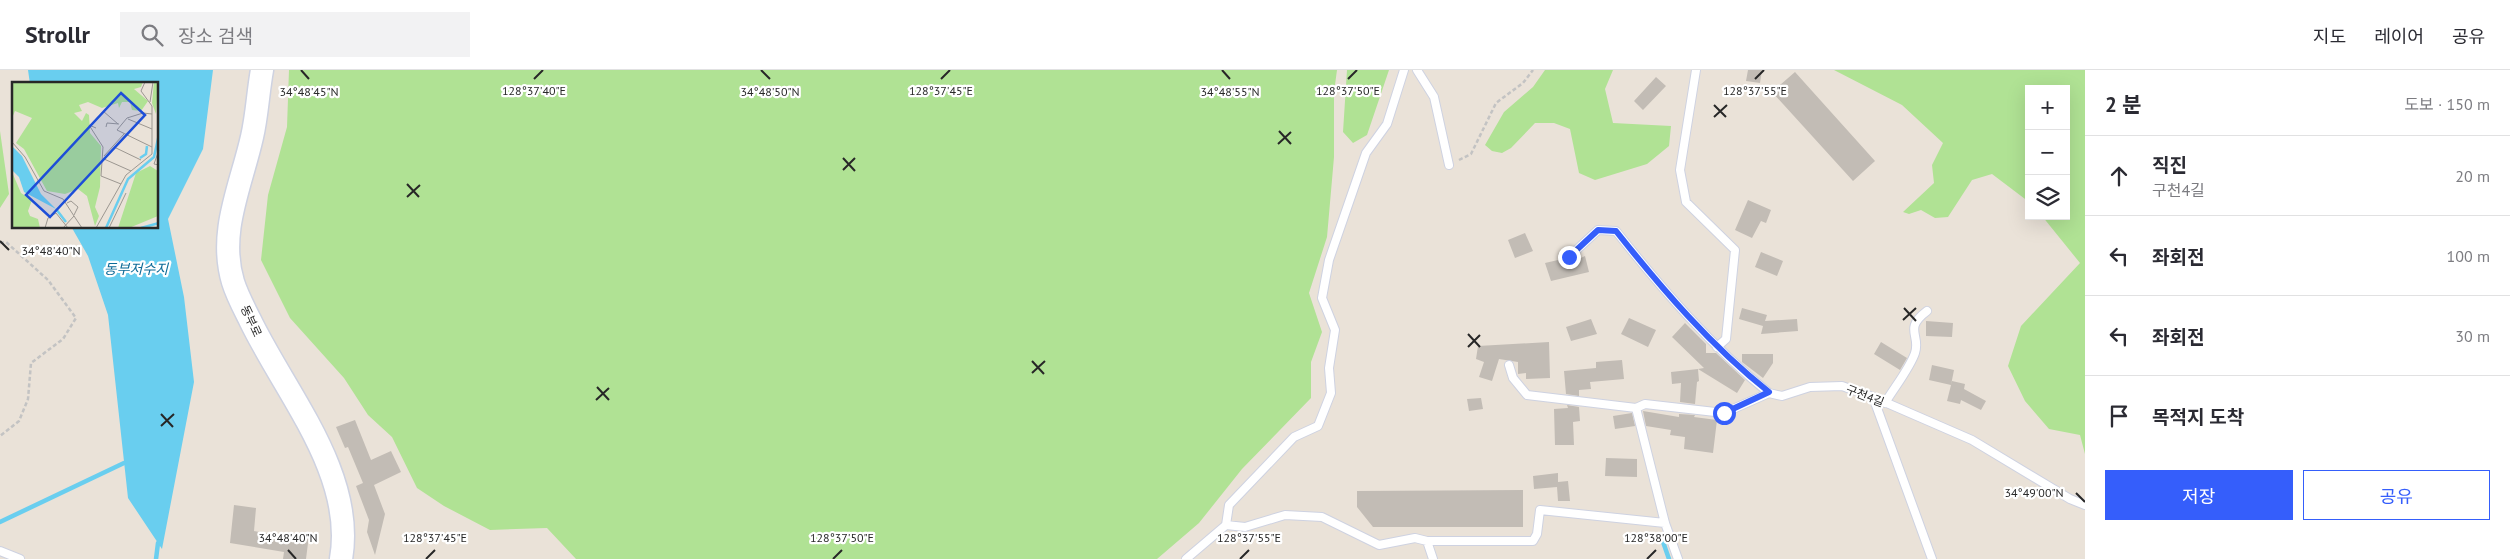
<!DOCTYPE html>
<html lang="ko">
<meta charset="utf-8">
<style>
:root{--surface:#fff;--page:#f2f2f3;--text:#2b2b33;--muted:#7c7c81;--line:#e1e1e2;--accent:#355efb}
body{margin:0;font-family:"PT Sans","Noto Sans KR",sans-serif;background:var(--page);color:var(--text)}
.controls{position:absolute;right:15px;top:15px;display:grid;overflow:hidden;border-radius:0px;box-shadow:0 5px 20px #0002}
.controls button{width:45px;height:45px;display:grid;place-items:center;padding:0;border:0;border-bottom:1px solid var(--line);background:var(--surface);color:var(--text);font:25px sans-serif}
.stop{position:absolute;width:15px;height:15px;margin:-11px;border:4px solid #355efb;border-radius:50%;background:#fff}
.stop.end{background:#355efb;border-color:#fff;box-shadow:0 1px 5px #0008}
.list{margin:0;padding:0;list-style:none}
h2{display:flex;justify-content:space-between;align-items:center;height:65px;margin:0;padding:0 20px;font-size:21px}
h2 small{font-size:16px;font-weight:400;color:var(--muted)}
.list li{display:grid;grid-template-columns:32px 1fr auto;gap:15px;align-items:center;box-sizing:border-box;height:80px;padding:0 20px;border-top:1px solid var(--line)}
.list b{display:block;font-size:19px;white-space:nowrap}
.list p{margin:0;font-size:16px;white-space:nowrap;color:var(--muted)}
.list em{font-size:16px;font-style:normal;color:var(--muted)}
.actions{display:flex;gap:10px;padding:15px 20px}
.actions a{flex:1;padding:11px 0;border:1px solid var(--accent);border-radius:0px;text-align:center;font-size:18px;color:var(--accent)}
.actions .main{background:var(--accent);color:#fff}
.icon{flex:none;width:28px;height:28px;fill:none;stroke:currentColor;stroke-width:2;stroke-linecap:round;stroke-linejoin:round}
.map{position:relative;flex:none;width:2085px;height:489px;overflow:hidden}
header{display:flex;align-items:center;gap:30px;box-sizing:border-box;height:70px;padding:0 25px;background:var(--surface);border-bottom:1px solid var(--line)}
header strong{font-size:24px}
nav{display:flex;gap:28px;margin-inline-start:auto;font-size:18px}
.search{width:350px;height:45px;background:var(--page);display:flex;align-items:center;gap:12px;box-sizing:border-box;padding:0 18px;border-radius:0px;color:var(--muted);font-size:19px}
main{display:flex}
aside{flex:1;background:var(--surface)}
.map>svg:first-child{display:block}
.green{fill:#b0e294}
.water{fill:#69ceef}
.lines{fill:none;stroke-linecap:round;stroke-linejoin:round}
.stream{stroke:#69ceef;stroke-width:4.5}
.building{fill:#c2bcb5}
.lane-casing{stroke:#ced2e1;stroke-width:10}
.secondary-casing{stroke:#ced2e1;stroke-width:25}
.path{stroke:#c3c3c3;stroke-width:2.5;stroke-dasharray:4 2.5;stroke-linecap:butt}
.lane{stroke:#fff;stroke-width:8}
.secondary{stroke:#fff;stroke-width:22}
.route{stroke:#355efb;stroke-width:6}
.ticks{fill:none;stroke:#272727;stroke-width:2}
.labels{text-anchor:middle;stroke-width:4.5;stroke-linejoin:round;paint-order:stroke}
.street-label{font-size:12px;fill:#272727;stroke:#fff}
.water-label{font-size:14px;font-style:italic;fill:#0c6a97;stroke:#fff}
.inset-river{fill:none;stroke:#69ceef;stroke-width:2.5}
.inset-road{fill:none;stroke:#9c9791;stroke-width:1}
.view{fill:#1d4ed8;fill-opacity:0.15;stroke:#1d4ed8;stroke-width:2.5}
.inset-edge{fill:none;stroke:#272727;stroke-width:2.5}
.ticks-label{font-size:12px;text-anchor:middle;fill:#272727;stroke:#fff;stroke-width:4.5;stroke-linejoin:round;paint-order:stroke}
</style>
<header>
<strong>Strollr</strong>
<div class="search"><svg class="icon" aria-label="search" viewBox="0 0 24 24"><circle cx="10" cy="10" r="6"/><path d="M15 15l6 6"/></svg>장소 검색</div>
<nav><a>지도</a><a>레이어</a><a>공유</a></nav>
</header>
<main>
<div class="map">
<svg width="2085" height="489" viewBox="0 0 2085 489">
<rect width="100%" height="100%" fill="#eae2d8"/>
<path class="green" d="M289 0H1337L1334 22V87L1327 167 1309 223 1322 262 1311 292V328L1242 399 1199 453 1157 489H576L547 458 490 460 444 436 417 418 392 367 368 345 344 308 290 248 261 190 268 125 287 57Z
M1347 0H1389L1367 65 1353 73 1343 62Z
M1545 0H1613L1605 19 1613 53 1671 56 1669 76 1647 94 1595 110 1579 103 1570 59 1554 53H1535L1511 78 1502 83 1492 81 1485 75 1504 42 1533 17Z
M1834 0H2085V384L2080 365 2049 359 2025 331 2008 296 2021 256 2080 193 2042 146H2066V19H2029V132L1992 104 1972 110 1948 147 1935 148 1921 140 1909 144 1903 142 1934 113 1932 95 1943 73 1902 35Z
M0 61 9 124 0 138Z"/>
<path class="water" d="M28 0H213L203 79 168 149 184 227 194 312 162 479 128 428 108 245 88 186 72 158H158V14H30Z"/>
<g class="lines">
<path class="stream" d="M0 452 124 393
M1661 466 1669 489
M156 489 158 473"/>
</g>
<path class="building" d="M1748 0H1762L1760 13 1746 11Z
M1795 2 1875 91 1853 111 1772 22Z
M1656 7 1666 16 1643 40 1634 31Z
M1748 130 1771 140 1766 153 1761 151 1752 168 1735 160Z
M1525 163 1533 181 1515 188 1508 170Z
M1761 182 1783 191 1777 206 1755 197Z
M1585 186 1589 202 1551 211 1545 193 1558 190 1559 193H1570Z
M1742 238 1767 245 1765 251 1797 249 1798 261 1761 264 1763 256 1739 249Z
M1629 248 1656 260 1648 277 1621 264Z
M1591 249 1597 264 1571 271 1566 257Z
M1926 251 1953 253 1952 267 1926 266Z
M1685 253 1706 274V283H1716L1745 310 1737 323 1698 299 1704 298 1672 267Z
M1549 272 1550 308 1526 309V303L1518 304V292L1499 289 1492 311 1479 307 1484 292 1476 289 1478 276Z
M1881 272 1907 288 1900 300 1874 284Z
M1742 284H1773V293L1763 308 1742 292Z
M1622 290 1624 309 1590 312 1591 319 1579 320V326L1566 324 1564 301 1596 298V292Z
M1932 295 1954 300 1951 315 1929 310Z
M1698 299 1699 311 1697 312 1695 334 1680 332 1681 313 1672 314 1671 302Z
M1952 311 1965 314 1964 319 1986 331 1981 340 1961 330 1960 334 1947 331Z
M1481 328 1483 339 1469 341 1467 329Z
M1567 335 1579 337 1580 351 1573 352 1574 375H1555L1554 339 1568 338Z
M1643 341 1679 347V344L1695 345 1694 347 1717 350 1713 383 1684 379 1685 367 1670 365 1671 360 1646 356Z
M1632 343 1635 356 1615 359 1613 346Z
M355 350 371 390 391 381 401 402 374 415 385 444 375 485 367 462 369 450 356 416 363 413 348 377 345 378 336 357Z
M1606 388 1637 389V407L1605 406Z
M1558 403V412L1568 411 1570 431H1558L1557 417 1534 419 1533 406Z
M1523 420V457H1373L1357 437V421Z
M234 435 256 438 254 461 286 467V462L309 465 306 489H283L284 482 230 473Z"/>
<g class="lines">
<g class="lane-casing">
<path id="lane" d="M1417 0 1434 27 1449 95
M1696 0 1680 100 1686 132 1735 180 1726 269 1717 277
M1569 187 1598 160 1616 161C1662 219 1711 276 1769 323
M1509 295 1513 308 1527 325 1636 338
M1873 327 1932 489
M1885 333C1894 318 1910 298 1915 283 1921 265 1903 259 1927 241
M1226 455 1245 457 1285 445 1322 447 1379 475 1415 468 1427 471H1533L1537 464 1540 440 1665 453
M1427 471 1433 489
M0 481 20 489
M1186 489 1226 455 1229 435 1294 367 1318 356 1331 323 1329 298 1335 260 1322 228 1329 190 1366 83 1387 54 1404 0
M1678 489 1665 453 1636 338 1645 334 1724 343 1769 323 1782 326 1810 317 1842 316 1873 327 1972 370 2070 429 2085 435"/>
</g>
<g class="secondary-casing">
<path id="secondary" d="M262 0C258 22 257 46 252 67 241 116 218 162 233 212 237 225 244 238 250 250 285 323 356 404 341 489"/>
</g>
<path class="path" d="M1459 90 1471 84 1496 33 1523 13 1533 0
M0 173 6 172 48 210 76 248 63 269 31 293 28 329 19 351 0 366"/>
<use href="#lane" class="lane"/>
<use href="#secondary" class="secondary"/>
</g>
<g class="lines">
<path class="route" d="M1569 187 1598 160 1616 161C1662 219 1711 276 1769 322L1724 343"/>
</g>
<path class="ticks" d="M301 0 309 9M761 0 770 9M1222 0 1230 9M534 9 543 0M941 9 950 0M1348 9 1357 0M1755 9 1764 0M1714 35 1726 47M1714 47 1727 35M1279 61 1291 74M1278 74 1291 62M843 88 855 101M843 100 855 88M407 114 419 127M407 127 420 115M0 171 9 180M1904 238 1916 251M1903 250 1916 238M1468 264 1480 277M1468 277 1480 265M1032 291 1044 304M1032 303 1045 291M597 317 609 330M596 330 609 318M161 344 173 357M161 356 174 344M2076 423 2085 432M288 480 296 489M426 489 435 480M833 489 842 480M1240 489 1249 480M1647 489 1656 480"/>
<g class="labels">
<g class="street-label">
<text transform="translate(251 251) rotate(65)" y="4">동부로</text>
<text transform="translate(1865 326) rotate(21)" y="4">구천4길</text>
</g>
<g class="water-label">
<text x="136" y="204">동부저수지</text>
</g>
</g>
<g transform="translate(12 12)">
<rect width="146" height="146" fill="#eae2d8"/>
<path d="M0 0H131L129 5 122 7 136 19 129 29 120 28 118 20H110L107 26 106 21 90 26 76 20 67 23 70 29 62 31 70 39 74 31 77 33 78 51 89 64 88 105 83 125 87 134 83 144 75 114 66 107 53 112 35 109 12 67 4 61 20 36 3 29 0 36ZM142 0H146L144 32 140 21ZM138 84 146 89V134L117 146H106L124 91ZM0 90 9 111 20 118 16 129 18 134 26 137 28 146H0Z" fill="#b0e294"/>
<path d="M0 64 10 74 29 112 44 127 12 110 7 95 0 88Z" fill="#69ceef"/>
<path class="inset-river" d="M128 76 134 72 135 64M44 127 54 140M94 146 116 97 142 75 147 52M129 146 147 141"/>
<path class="inset-road" d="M138 20 141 0M91 29 106 42M140 32 131 31 115 36 105 48 140 65M116 37 140 47M94 45 95 41 107 42M84 46 77 43 91 65 89 94 109 102M0 60 13 75 32 109 51 117 62 134M102 65 129 78M147 68 142 82 147 83M92 74 112 52M92 77 119 89M55 121 59 119 66 125 62 133M33 146 36 136 44 131 56 146M51 146 62 134 70 146M84 146 114 93 140 72V24L129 9 133 0M97 146 114 111"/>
<path class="view" d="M109 11 133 33 38 135 14 113Z"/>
<rect width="146" height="146" class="inset-edge"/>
</g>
<g class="ticks-label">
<text x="534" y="25">128°37'40"E</text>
<text x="941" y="25">128°37'45"E</text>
<text x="1348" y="25">128°37'50"E</text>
<text x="1755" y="25">128°37'55"E</text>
<text x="309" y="26">34°48'45"N</text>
<text x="770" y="26">34°48'50"N</text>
<text x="1230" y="26">34°48'55"N</text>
<text x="51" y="185">34°48'40"N</text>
<text x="2034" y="427">34°49'00"N</text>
<text x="288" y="472">34°48'40"N</text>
<text x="435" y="472">128°37'45"E</text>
<text x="842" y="472">128°37'50"E</text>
<text x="1249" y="472">128°37'55"E</text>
<text x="1656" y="472">128°38'00"E</text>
</g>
</svg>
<div class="controls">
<button>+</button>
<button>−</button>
<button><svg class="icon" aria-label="layers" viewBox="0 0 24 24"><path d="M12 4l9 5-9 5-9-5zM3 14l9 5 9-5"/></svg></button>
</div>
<div class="stop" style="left:1724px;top:343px"></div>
<div class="stop end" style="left:1569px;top:187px"></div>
</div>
<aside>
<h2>2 분<small>도보 · 150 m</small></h2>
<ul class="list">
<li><svg class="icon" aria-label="ahead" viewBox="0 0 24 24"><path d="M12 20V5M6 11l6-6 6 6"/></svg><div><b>직진</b><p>구천4길</p></div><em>20 m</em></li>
<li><svg class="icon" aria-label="left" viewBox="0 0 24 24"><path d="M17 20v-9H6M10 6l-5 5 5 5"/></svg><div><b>좌회전</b></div><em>100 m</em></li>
<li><svg class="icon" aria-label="left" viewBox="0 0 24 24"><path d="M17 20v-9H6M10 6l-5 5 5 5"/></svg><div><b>좌회전</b></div><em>30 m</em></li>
<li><svg class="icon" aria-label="arrive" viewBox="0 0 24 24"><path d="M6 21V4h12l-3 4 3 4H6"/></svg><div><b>목적지 도착</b></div></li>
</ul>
<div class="actions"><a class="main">저장</a><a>공유</a></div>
</aside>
</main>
